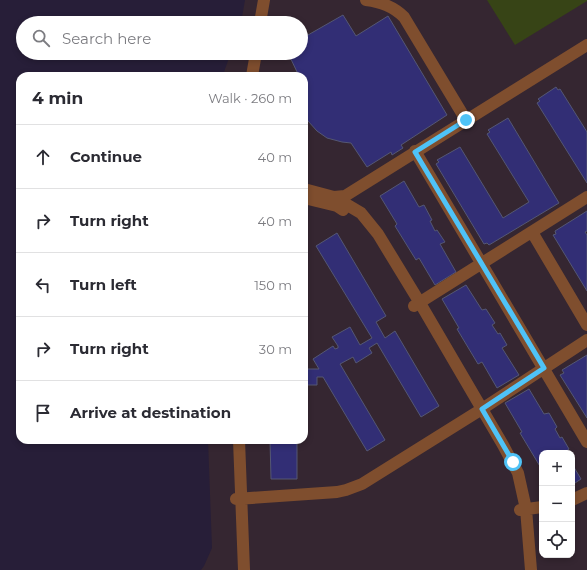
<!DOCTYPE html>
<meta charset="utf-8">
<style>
:root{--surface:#fff;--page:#f7f7f7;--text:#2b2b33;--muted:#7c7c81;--line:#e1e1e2}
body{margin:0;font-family:Montserrat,sans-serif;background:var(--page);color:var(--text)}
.controls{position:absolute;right:12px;bottom:12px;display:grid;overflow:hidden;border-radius:8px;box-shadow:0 2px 6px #0003}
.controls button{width:36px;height:36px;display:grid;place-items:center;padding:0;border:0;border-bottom:1px solid var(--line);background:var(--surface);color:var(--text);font:20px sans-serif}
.stop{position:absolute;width:12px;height:12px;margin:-9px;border:3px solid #4fc3f7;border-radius:50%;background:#fff}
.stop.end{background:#4fc3f7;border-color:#fff;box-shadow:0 1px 4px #0008}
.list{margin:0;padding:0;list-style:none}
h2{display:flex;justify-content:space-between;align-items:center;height:52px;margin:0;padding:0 16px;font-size:17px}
h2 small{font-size:13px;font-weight:400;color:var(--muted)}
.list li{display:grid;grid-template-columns:26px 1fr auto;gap:12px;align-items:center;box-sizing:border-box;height:64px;padding:0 16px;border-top:1px solid var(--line)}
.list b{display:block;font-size:15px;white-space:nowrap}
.list em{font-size:13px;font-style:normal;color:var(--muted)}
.icon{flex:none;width:22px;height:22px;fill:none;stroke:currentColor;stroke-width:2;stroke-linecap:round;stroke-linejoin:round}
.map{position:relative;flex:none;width:587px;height:570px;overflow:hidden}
.search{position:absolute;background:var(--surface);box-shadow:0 2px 6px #0003;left:16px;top:16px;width:292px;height:44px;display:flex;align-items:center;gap:10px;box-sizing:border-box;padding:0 14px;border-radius:22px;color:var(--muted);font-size:15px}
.panel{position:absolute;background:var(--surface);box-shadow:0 2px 6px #0003;left:16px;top:72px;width:292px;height:372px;border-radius:12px}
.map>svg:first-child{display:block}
.education{fill:#352631;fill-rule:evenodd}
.green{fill:#374416}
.building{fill:#322e75;stroke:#545774}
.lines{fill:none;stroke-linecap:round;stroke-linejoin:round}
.minor{stroke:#7f4e2e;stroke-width:12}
.route{stroke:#4fc3f7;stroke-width:5}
</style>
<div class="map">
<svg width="587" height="570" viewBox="0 0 587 570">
<rect width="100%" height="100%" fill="#271e38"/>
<path class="education" d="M245 0H587V570H201L204 566 212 548 208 440H304V76H223L225 69 231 53H301V23H241ZM542 453H572V555H542Z"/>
<path class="green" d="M487 0H587V1L515 45Z"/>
<path class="building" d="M343 15 356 36 388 16 447 115 401 145 403 148 392 155 391 152 367 167 351 143 342 142 327 138 317 131 308 121 304 115V76H299L288 53H301V39Z
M556 87 558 90 560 89 587 132V183L537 103 540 101 538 99Z
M508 118 559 203 489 245 487 243 484 244 436 164 439 162 437 160 460 147 503 218 529 202 487 134 490 132 488 130Z
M404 181 419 207 424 205 432 220 430 221 435 231 437 230 445 242 440 244 456 272 435 285 419 258 416 260 395 226 397 224 380 196Z
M587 211V231L585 232 587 235V291L553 235 556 234 555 231Z
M337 233 386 316 376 322 385 338 395 331 439 406 421 417 377 343 369 348 372 353 356 363 353 357 340 364 385 440 367 451 323 377H317V385H304V369H319L313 359 333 346 335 349 338 348V346L332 337 350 327 360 345 372 338 316 246Z
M466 285 482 310 486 309 495 323 492 325 498 334 500 333 507 345 502 348 519 375 497 388 482 362 478 364 457 329 459 328 442 299Z
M587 355V418L560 375 564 373 562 370Z
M529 389 544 414 549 413 557 427 555 429 560 438 562 437 569 449 565 452 566 453H542V467L541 468 520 433 522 432 505 403Z
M270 440H297V479H271Z
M572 464 581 479 572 485Z"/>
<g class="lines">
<path class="minor" d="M366 0C381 2 393 6 404 17L466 120
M260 23 264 0
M252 76 256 53
M415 151 587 442
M304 189 334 197 361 213 378 234 420 303 503 445 518 473 526 509 531 570
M334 197 345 196 353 191 587 45
M304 198 337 206 343 210
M532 232 587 325
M414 306 587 197
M239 440 244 570
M236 499 337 492 346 490 362 484 482 409 587 340
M572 500 587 493
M520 510 542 507"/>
</g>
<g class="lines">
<path class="route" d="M466 120 415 152 544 368 482 409 513 462"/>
</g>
</svg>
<div class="controls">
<button>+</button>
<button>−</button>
<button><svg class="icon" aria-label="locate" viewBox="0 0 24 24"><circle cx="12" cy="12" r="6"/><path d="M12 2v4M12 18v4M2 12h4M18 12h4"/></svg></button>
</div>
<div class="stop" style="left:513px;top:462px"></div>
<div class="stop end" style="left:466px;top:120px"></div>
<div class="search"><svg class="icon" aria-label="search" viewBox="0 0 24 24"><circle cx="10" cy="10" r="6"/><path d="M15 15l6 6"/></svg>Search here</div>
<section class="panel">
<h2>4 min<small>Walk · 260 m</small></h2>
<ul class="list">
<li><svg class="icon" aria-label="ahead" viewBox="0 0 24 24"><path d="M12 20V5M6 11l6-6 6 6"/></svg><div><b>Continue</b></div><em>40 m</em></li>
<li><svg class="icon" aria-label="right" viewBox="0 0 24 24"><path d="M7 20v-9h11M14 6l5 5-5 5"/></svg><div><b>Turn right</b></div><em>40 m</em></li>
<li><svg class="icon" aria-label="left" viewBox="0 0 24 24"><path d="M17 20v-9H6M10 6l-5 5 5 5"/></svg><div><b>Turn left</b></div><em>150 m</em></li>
<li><svg class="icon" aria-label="right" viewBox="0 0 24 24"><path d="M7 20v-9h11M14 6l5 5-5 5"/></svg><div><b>Turn right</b></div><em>30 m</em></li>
<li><svg class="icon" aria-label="arrive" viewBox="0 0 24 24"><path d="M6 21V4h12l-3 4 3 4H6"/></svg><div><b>Arrive at destination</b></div></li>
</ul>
</section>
</div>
